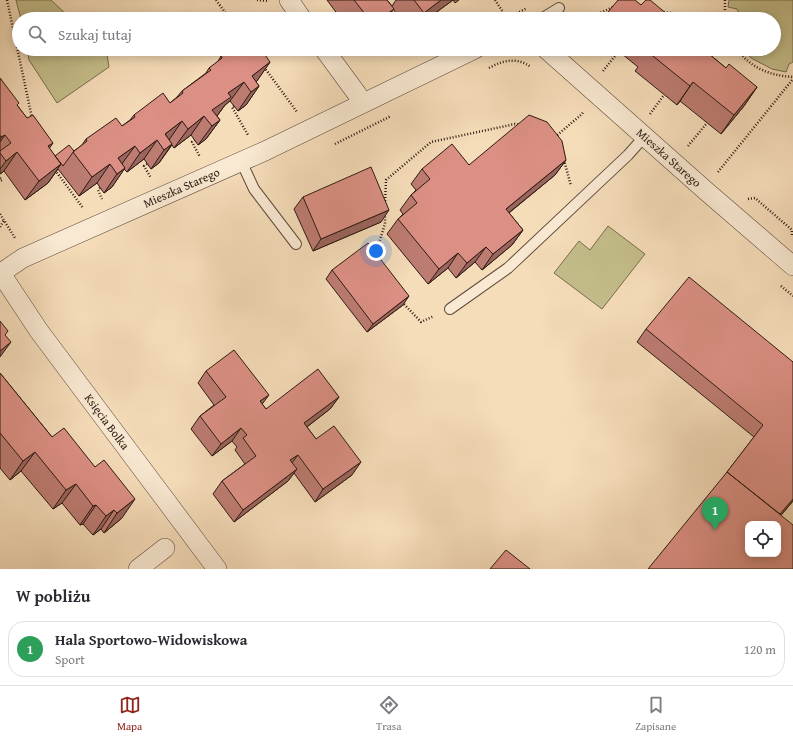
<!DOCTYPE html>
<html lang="pl">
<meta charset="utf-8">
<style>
:root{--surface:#fff;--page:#f2f2f3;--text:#2b2b33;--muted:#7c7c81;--line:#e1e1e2;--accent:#8f2418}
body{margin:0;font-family:"Gentium Book Plus",serif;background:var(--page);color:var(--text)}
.controls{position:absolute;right:12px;bottom:12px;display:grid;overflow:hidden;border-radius:8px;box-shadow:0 2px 10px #0003}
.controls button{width:36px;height:36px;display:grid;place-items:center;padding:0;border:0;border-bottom:1px solid var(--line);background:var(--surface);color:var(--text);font:20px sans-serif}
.you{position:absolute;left:376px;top:251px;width:14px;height:14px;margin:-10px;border:3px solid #fff;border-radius:50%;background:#1a73e8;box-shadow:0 0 0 6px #1a73e833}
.badge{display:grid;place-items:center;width:26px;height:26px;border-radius:50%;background:var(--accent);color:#fff;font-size:13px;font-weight:700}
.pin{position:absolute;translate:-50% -33px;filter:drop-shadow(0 1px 2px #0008)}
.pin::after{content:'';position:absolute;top:21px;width:14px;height:12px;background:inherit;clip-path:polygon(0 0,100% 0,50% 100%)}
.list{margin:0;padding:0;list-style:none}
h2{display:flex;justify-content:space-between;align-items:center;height:52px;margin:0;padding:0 16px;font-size:17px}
h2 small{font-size:13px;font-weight:400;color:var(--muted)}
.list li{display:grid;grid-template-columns:26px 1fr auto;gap:12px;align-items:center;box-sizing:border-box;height:56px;margin:0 8px 8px;padding:0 8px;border:1px solid var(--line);border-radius:16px}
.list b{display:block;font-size:15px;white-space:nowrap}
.list p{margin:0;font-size:13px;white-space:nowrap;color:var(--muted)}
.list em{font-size:13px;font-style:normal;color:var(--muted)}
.icon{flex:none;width:22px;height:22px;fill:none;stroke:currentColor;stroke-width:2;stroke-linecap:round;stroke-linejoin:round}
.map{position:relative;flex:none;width:793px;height:569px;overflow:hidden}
.search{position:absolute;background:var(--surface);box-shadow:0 2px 10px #0003;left:12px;right:12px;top:12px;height:44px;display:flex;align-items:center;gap:10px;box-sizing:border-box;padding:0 14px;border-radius:22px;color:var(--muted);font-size:15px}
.sheet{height:116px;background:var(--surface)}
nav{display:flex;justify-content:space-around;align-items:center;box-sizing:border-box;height:56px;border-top:1px solid var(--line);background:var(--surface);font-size:11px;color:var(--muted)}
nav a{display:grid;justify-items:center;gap:2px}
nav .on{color:var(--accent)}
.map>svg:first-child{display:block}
.green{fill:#c4be8a;stroke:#786c4e}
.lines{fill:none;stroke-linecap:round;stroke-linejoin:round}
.service-casing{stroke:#5e4b3c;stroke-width:12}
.minor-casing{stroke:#5e4b3c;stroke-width:20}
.path{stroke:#2c1a12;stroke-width:2.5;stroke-dasharray:1 2;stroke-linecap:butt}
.service{stroke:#f9e9d2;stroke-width:10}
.minor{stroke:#f9e9d2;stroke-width:19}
.wall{fill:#bd7c72;stroke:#2c1a12}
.shaded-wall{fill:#9a655d;stroke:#2c1a12}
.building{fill:#dc9085;stroke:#2c1a12;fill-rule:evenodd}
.labels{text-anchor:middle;stroke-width:4;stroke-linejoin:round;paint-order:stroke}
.street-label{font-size:12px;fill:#2c1a12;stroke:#f9e9d2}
</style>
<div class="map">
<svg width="793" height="569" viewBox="0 0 793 569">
<rect width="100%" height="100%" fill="#f6ddba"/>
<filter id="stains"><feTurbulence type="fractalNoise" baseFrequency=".005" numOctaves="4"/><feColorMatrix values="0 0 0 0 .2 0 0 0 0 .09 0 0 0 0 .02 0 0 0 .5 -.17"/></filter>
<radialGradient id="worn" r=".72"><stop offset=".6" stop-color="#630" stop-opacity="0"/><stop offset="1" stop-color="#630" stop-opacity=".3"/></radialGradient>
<path class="green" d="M16 0H51L71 19H21Z
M729 0H793V62L789 64 786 72 772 69 751 58 743 49H774V19H740L741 17 737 9 728 7Z
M27 49H106L109 67 57 103 29 60Z
M608 226 645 254 602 309 554 273 579 241 590 250Z"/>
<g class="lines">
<g class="service-casing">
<path id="service" d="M541 19 559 8
M241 161 254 189 296 244
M450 309 508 268 628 155 644 137"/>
</g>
<g class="minor-casing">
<g id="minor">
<path d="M289 0 302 19"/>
<path d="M324 49 357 94 362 103"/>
<path id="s1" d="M546 49 706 191 793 266"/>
<path id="s2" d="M0 272 39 331 217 569"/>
<path id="s3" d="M1 273 23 258 265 151 475 49"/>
<path d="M138 569 165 548"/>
</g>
</g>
<path class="path" d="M7 0 32 118
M216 0 230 19
M257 0 269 1
M495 0 507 18
M389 10 395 19
M437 11 442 19
M661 12 725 18
M506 19 527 8
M587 19 613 7
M725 19V0
M605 49 614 57
M737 49C741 53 744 58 748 61 761 72 777 76 793 77
M264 67 297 112
M489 68C503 60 517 57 531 67
M603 71 619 51
M234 106 232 107 248 135
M650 114 664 95
M555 137 582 114 584 111
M195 140 192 142 200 157
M335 144 391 116
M688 146 707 123
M564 160 571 186
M147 164 144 166 151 178
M55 170 83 208
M718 172 793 79
M0 178 2 180 0 181
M100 188 98 190 102 199
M748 199 755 198 792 230V236
M385 204 386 180 431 142 515 124 521 125
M0 214 15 238
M0 227 4 220
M375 255 385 224V213
M781 286 793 296
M402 302 421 322 434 316"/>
<use href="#service" class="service"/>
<use href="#minor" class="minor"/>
</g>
<path class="wall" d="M327 0H387L392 6 396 0H459L455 3 453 0 427 19H401L393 9 386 19H341Z
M641 5 673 19H603L608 12Z
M616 49H703L726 68 757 87 744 106 721 134 680 101 677 105 635 71 638 67Z
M221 56 270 62 256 82 259 86 246 105 238 111 230 101 225 105 217 116 220 120 206 139 198 145 191 135 174 148 172 145 159 163 151 169 144 159 127 172 124 169 112 187 104 193 97 183 79 196 58 169 48 183 25 200 4 171 0 174V78L17 105 55 156 74 151 82 145 86 139 122 126 130 120 134 115 170 103 177 97 182 91 206 73 209 68 217 63Z
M566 160 555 175 509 213 523 230 512 245 482 270 475 262 456 278 448 268 428 284 387 234 398 219 403 214 400 210 411 195 416 190 411 184 422 169 469 165Z
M303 197 381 222 313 251 294 209Z
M332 270 403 305 367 332 326 279Z
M646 329 793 362V501L781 515 727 472 754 437 637 342Z
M206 371 262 404 266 409 339 397 330 409 307 427 316 439 352 475 315 502 294 473 288 481 234 522 213 494 222 481 245 464 235 450 237 447 232 441 212 456 191 429 200 416 214 405 198 383Z
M0 373 52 437 122 518 104 533 101 529 93 535 83 524 80 525 62 503 53 509 21 471 10 480 0 468Z"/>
<path class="shaded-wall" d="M441 0H453L427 19H419L424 13Z
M394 9 386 19H380Z
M270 62 257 81 248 88 252 76Z
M244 82 230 101 225 105 217 116 209 122 212 110 228 93Z
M693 82 680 101 677 105 690 86Z
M259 86 246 105 238 111 251 92Z
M757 87 744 106 721 134 734 115Z
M204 116 191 135 174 148 188 129Z
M220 120 206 139 198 145 212 126Z
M182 121 169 140 165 134Z
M5 135 0 142V140L1 137Z
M157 140 144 159 127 172 140 153Z
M53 143 40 162 48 146Z
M172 144 159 163 151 169 164 150Z
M135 146 121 165 118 158Z
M17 152 4 171 0 174V169L6 161Z
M566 160 555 175 495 224 506 209Z
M61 164 48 183 25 200 39 181Z
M110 164 97 183 79 196 92 177Z
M125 168 112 187 104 193 117 174Z
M389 210 381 222 313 251 321 239Z
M523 230 512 245 482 270 493 254Z
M486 247 475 262 456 278 467 263Z
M458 253 448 268 428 284 439 269Z
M409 296 403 305 367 332 373 324Z
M11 342 0 357V351Z
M269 395 260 407V401Z
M339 397 330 409 296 435 304 423Z
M241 428 232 441 212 456 221 444Z
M35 452 21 471 10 480 23 461Z
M298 455 289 467 290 460Z
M361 462 352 475 315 502 323 489Z
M297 469 288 481 234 522 243 510Z
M76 484 62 503 53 509 66 490Z
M135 499 122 518 104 533 117 513Z
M793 499V501L774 524 778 517Z
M96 505 83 524 80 525 93 506Z
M114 510 101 529 93 535 106 516Z"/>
<path class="building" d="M354 0H387L394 9 380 19H369Z
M414 0H441L424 13Z
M618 0H635L641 5 646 0H650L673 19H616L608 12Z
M231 49H261L270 62 252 76 259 86 251 92 244 82 228 93 231 97 212 110 220 120 212 126 204 116 188 129 182 121 165 134 172 144 164 150 157 140 140 153 135 146 118 158 125 168 117 174 110 164 92 177 73 152 87 141 86 139 116 118 122 126 135 117 134 115 163 93 170 103 183 93 182 91 211 70 209 68 222 58 221 56Z
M651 49H703L726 68 729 64 757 87 734 115 693 82 690 86 648 52Z
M0 78 19 103 17 105 27 118 33 115 53 143 48 146 61 164 39 181 17 152 6 161 0 153V151L11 143 5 135 1 137 0 135Z
M529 115 547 122 562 141 566 160 506 209 523 230 493 254 486 247 467 263 458 253 439 269 398 219 417 203 411 195 430 179 422 169 452 144 469 165Z
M69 145 74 151 63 166 55 156Z
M371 167 389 210 321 239 303 197Z
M368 243 409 296 373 324 332 270Z
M689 277 793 362V499L780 514 727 472 763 425 646 329Z
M0 321 8 331 5 335 11 342 0 351Z
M234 350 269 395 260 401 266 409 318 369 339 397 304 423 316 439 334 426 361 462 323 489 298 455 290 460 297 469 243 510 222 481 256 456 243 438 247 435 241 428 221 444 200 416 226 397 206 371Z
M0 373 52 437 64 428 95 467 104 460 135 499 117 513 114 510 106 516 96 505 93 506 76 484 66 490 35 452 23 461 0 433Z
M727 472 793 525V569H648ZM748 524H778V554H748Z
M506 550 530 569H490Z"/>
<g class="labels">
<g class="street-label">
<text dy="4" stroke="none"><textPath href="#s1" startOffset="164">Mieszka Starego</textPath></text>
<text dy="4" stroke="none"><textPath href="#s3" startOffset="200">Mieszka Starego</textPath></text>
<text dy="4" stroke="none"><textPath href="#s2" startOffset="184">Księcia Bolka</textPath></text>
</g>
</g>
<rect width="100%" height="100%" filter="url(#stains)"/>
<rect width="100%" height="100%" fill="url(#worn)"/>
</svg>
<div class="controls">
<button><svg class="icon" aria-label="locate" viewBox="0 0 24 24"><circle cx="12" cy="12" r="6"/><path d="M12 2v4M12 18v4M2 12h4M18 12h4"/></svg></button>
</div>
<div class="you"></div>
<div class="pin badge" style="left:715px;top:530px;background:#2e9e5b">1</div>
<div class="search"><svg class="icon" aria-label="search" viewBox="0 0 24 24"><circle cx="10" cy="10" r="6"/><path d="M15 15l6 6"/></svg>Szukaj tutaj</div>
</div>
<section class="sheet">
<h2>W pobliżu<small></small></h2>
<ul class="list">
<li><span class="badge" style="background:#2e9e5b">1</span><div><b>Hala Sportowo-Widowiskowa</b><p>Sport</p></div><em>120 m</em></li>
</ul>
</section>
<nav>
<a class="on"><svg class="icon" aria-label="map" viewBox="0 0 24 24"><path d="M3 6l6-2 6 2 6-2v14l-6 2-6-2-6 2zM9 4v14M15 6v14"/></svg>Mapa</a>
<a><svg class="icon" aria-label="directions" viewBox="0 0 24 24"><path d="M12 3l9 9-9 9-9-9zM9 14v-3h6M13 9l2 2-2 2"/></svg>Trasa</a>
<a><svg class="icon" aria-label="saved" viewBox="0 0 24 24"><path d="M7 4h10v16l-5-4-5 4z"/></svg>Zapisane</a>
</nav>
